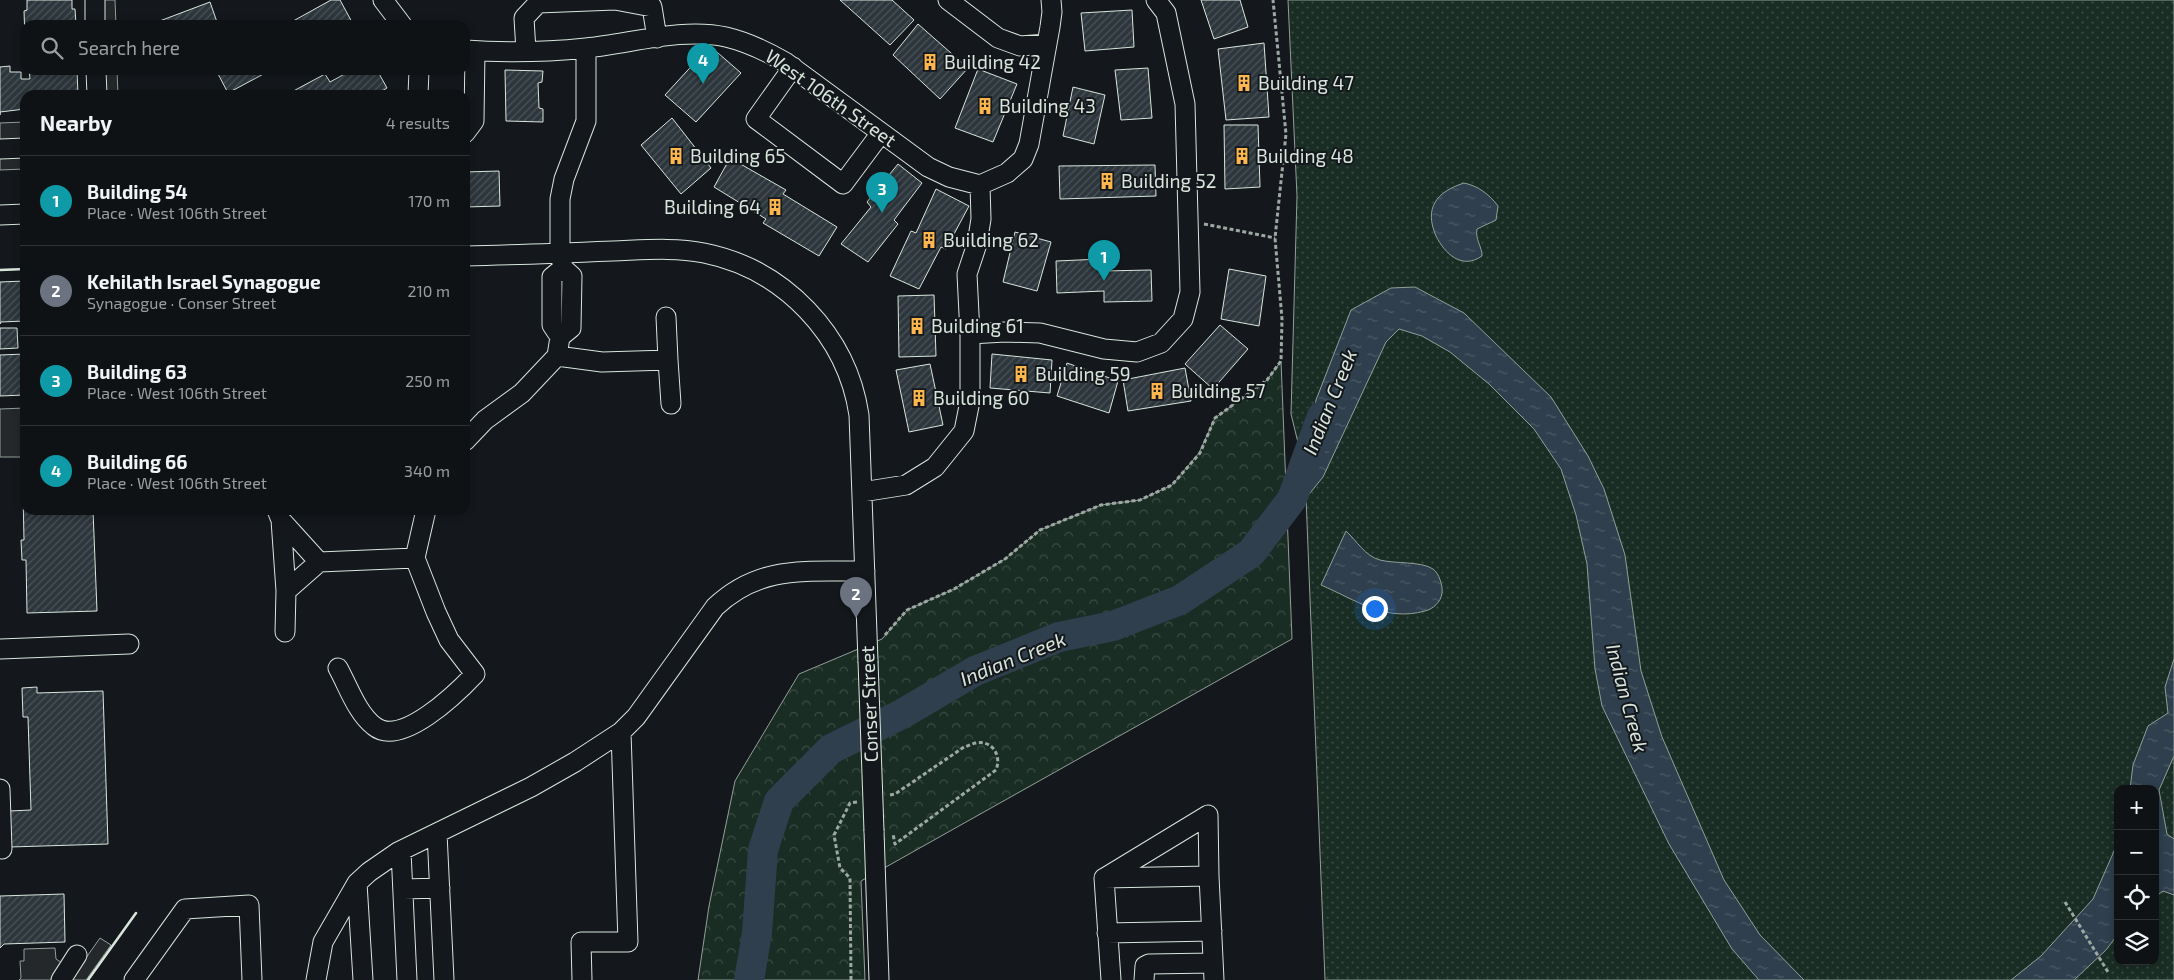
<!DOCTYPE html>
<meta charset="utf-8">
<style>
:root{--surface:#0f1215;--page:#1d2022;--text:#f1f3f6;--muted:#9b9ea0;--line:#2f3234;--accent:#2563eb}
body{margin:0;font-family:"Exo 2",sans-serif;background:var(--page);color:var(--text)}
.controls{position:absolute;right:15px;bottom:15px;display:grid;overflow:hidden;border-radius:10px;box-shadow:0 2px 8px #0003}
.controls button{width:45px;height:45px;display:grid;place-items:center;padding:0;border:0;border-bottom:1px solid var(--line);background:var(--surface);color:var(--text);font:25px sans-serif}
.you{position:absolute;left:1374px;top:608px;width:18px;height:18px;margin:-12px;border:4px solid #fff;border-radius:50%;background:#1a73e8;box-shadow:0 0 0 8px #1a73e833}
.badge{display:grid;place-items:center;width:32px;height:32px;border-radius:50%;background:var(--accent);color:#fff;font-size:16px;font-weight:700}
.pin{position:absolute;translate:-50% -41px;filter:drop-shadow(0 1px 2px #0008)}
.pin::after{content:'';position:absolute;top:26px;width:18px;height:15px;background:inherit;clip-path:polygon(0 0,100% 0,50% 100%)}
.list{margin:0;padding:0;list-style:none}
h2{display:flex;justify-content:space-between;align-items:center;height:65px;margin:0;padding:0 20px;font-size:21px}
h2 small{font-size:16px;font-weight:400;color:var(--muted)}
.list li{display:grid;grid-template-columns:32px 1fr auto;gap:15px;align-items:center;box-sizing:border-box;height:90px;padding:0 20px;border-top:1px solid var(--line)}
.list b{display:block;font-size:19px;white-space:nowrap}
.list p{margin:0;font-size:16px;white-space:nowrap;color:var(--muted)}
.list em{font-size:16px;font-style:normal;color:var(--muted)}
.icon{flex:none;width:28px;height:28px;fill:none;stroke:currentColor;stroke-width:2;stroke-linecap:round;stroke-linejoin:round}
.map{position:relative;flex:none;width:2174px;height:980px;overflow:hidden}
.search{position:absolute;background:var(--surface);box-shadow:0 2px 8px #0003;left:20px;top:20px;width:450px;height:55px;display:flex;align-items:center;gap:12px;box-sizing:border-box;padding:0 18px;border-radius:15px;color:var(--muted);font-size:19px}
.panel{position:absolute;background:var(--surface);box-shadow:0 2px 8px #0003;left:20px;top:90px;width:450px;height:425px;border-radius:15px}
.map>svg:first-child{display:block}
.grass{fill:url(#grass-dots);stroke:#939e99;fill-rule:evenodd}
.park{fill:url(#park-crowns);stroke:#939e99}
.parking{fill:#24282b;stroke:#939e99}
.water{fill:url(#water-ripples);stroke:#939e99}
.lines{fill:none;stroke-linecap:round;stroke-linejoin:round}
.river{stroke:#2f3f4d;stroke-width:30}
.building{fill:url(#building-hatch);stroke:#d8e6dc}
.minor-casing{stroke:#d8e6dc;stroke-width:21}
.path{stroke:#9da8a2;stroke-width:3;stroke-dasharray:4 2.5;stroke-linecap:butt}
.minor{stroke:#14181c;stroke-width:19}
.minor-bridge-casing{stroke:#d8e6dc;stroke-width:21;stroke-linecap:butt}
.minor-bridge{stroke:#14181c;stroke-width:19}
.wall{stroke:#d8e6dc;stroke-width:2.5}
.labels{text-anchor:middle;stroke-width:4;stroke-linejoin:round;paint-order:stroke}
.poi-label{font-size:19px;fill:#d8e6dc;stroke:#14181c;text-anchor:start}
.street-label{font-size:19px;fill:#d8e6dc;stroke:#14181c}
.water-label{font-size:20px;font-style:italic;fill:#d8e6dc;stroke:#14181c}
</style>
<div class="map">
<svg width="2174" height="980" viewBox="0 0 2174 980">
<defs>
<pattern id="grass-dots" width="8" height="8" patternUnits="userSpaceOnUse" patternTransform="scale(1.25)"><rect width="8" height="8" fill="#1a2d24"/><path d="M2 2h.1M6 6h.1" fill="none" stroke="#3b4b43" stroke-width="1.8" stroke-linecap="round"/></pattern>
<pattern id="park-crowns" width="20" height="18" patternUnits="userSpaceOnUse" patternTransform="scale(1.25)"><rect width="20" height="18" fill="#1a2d24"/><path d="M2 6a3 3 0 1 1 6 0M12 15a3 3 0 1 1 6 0" fill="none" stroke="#3b4b43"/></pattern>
<pattern id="water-ripples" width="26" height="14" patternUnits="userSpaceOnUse" patternTransform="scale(1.25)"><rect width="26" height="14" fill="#2f3f4d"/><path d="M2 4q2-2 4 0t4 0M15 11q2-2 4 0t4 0" fill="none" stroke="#4c5b66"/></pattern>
<pattern id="building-hatch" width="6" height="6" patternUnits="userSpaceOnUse" patternTransform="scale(1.25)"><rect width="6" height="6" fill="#2c363c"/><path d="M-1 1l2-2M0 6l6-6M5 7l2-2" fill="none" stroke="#4a5358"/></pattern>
</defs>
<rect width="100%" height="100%" fill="#14181c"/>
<path class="grass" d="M1288 0H2174V980H1325L1305 471 1291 414 1297 196ZM2118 789H2155V961H2118Z"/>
<path class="park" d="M1281 361 1292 639 861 881 865 980H698L709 906 735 781 799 674 882 639 907 610 954 589 1005 559 1040 530 1101 505 1140 500 1172 485 1199 453 1215 418 1267 380Z"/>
<path class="parking" d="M103 0H115L116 25H104Z
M105 70H117L118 95H106Z
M25 122V169L0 170V123Z
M25 408V457H0V409Z
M100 938 111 945 86 980H19L21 978 20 961H24V949L55 948 56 959 76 972Z"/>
<path class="water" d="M1464 183C1478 186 1489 194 1498 206L1496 220 1477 229C1475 240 1482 246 1482 256 1462 270 1445 254 1436 236 1424 208 1436 192 1464 183Z
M1415 287 1464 313 1551 397 1588 456 1604 489 1625 555 1641 671 1662 737 1724 880 1760 935 1804 980H1759L1732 949 1669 844 1602 706 1595 669 1587 564 1576 515 1561 469 1534 429 1489 384 1450 352 1422 336 1399 329 1386 342 1323 477 1306 498 1305 471 1316 400 1351 310 1391 288Z
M1346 531C1357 541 1365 556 1380 560 1395 564 1421 561 1433 569 1439 573 1443 586 1442 593 1441 602 1433 609 1425 611 1385 622 1356 600 1321 585Z
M2174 659V756L2159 790 2167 834 2174 839V895L2163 891 2155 897V789H2130L2133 765 2148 726 2168 713 2165 687Z
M2118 842V934L2106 950 2074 980H2011L2041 956 2093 899Z"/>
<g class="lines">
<path class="river" d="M749 980 757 933 763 850 779 801 831 749 902 714 975 671 1059 637 1113 626 1180 600 1251 553 1292 499 1322 416"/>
</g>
<path class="building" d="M27 0H72V9H75L76 25H25V39L24 11 27 10Z
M331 0H340L353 24 286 25Z
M840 0H892L914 20 890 45Z
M1201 0H1240L1248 27 1214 39Z
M210 2 218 25H149Z
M1132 10 1134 47 1085 51 1081 13Z
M918 24 968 68 940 99 893 55Z
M1264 43 1269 117 1226 120 1218 49Z
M710 46 741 73 696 122 665 95Z
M10 66V72H21V79H30L29 70H77L78 95H25V109L0 112V115V67Z
M1148 68 1152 118 1121 120 1115 70Z
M978 69 1017 84 993 142 955 128Z
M216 70H271L228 93Z
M352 70H377L387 88 375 95H286L325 74 330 82Z
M505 70 543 71 542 82 538 83 539 108 543 109V122L506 121Z
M1073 87 1105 95 1094 144 1063 136Z
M672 118 711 168 681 194 641 145Z
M1224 125H1258L1260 187 1225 189Z
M730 158 786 190 783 194 837 227 819 256 763 223 766 219 714 187Z
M898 164 922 183 894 220 898 224 868 262 841 244 871 207 867 202Z
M1155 165 1156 196 1060 199 1059 166Z
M499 171 500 206 465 207V172Z
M936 189 969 206 946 249 941 247 919 289 890 276 911 231 916 233Z
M1015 232 1051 242 1037 291 1003 282Z
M1102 259 1103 271 1151 270 1152 301 1104 302V291L1057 293 1056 261Z
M1229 269 1266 276 1259 326 1221 319Z
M25 281V321L1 322 0 324V282Z
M934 295 936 356 899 357 898 296Z
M1220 325 1248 349 1213 389 1185 364Z
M0 328H17L18 348 0 349Z
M25 354V395L0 396V355Z
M992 354 1052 360 1050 393 990 388Z
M1067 363 1118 381 1109 413 1057 396Z
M930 364 943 425 909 432 896 370Z
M1185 368 1191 401 1128 411 1123 380Z
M23 491H25V510H93L97 611 27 613 26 560H22L21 540H24Z
M37 687V693L103 691 108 844 10 847 9 811 31 810 28 717H23L22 688Z
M64 894 65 942 4 944 0 948V896Z"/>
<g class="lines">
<g class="minor-casing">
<path id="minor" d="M95 0V25
M383 0 402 25
M948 0 998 38 1020 46 1047 44
M465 50C505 53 547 52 586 48 630 44 682 27 726 37 747 42 766 51 785 62L928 167 949 177 980 185 1007 173 1023 159 1029 144 1050 27 1052 12 1051 0
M526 51 524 18 538 3 615 0 652 7 657 38
M793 67 756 119 843 184 881 133
M96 70 97 95
M418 95 419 70
M465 133 474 121 475 51
M0 149 25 148
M0 215 25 214
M465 256C514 255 564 253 613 251 643 250 674 247 704 253 784 269 847 335 859 415L868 661
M666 317 668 360
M970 334 1005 332 1040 333 1104 349 1137 352 1161 343 1183 319 1190 292 1185 104 1166 13 1156 0
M560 337 552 325V277L563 268
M557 356 602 362 668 360 671 404
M465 441 485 420 522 393 557 356 560 337 571 328 572 276 563 268 560 253V199L564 179 586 121V48
M862 492 906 485 935 467 964 431 970 401V334L967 274 977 244 981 219 980 185
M277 510 281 520 286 591 285 632
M281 520 319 562
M286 591 319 562 415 558
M0 649 129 644
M338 668C348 686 357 713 374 726 401 748 457 693 475 674L449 640 436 612 415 558 426 510
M0 789 2 849
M874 831 879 980
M437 833 444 980
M401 851 407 980
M1106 877 1208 815 1209 876
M357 883 363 980
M403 889 440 888
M1107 933 1212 931
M61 980 77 955
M134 980 185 909 249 905 252 980
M316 980 323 942 357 883 369 872 398 852 531 787 575 762 621 732 636 717 715 607C761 564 807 572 865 571
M582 980 581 942H628L621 732
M1111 980 1104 878 1209 876 1214 980
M1144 980 1145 966 1149 964 1213 963"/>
</g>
<path class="path" d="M1204 224 1275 238
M885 635 907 610 954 589 1005 559 1040 530 1101 505 1140 500 1172 485 1200 453 1215 418 1267 380 1281 361 1282 319 1275 238 1286 134 1273 0
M890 795 895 794 964 747C968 746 973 743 976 743 992 740 1002 755 996 770L895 844 893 834
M2065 902 2108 972
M851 980 850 878 840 868 834 835 850 803 857 802"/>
<use href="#minor" class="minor"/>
<g class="minor-bridge-casing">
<path id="minor-bridge" d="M868 661 874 831"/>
</g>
<use href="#minor-bridge" class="minor-bridge"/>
<path class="wall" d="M0 270 25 269
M88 980 136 913"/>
</g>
<defs>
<g id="building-bare" transform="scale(1.35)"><path d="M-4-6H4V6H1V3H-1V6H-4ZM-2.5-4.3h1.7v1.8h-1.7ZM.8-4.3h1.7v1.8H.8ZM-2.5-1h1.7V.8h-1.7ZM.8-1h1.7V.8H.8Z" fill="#ffb74d" stroke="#14181c" stroke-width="2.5" paint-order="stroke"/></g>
</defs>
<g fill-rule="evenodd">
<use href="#building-bare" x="930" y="62"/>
<use href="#building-bare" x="1244" y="83"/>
<use href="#building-bare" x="985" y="106"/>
<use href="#building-bare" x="676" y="156"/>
<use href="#building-bare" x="1242" y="156"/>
<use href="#building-bare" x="1107" y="181"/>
<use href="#building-bare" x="775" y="207"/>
<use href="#building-bare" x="929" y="240"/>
<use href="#building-bare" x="917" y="326"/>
<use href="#building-bare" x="1021" y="374"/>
<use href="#building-bare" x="1157" y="391"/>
<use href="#building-bare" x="919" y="398"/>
</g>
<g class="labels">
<g class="poi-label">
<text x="944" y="69">Building 42</text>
<text x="1258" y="90">Building 47</text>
<text x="999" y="113">Building 43</text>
<text x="690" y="163">Building 65</text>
<text x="1256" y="163">Building 48</text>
<text x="1121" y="188">Building 52</text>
<text x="761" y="214" text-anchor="end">Building 64</text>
<text x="943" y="247">Building 62</text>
<text x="931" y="333">Building 61</text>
<text x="1035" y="381">Building 59</text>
<text x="1171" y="398">Building 57</text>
<text x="933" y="405">Building 60</text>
</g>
<g class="street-label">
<text transform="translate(831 98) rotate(35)" y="7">West 106th Street</text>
<text transform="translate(869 704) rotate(-92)" y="7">Conser Street</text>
</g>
<g class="water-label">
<text transform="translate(1330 402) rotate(-68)" y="7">Indian Creek</text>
<text transform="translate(1013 659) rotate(-22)" y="7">Indian Creek</text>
<text transform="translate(1627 698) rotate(75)" y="7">Indian Creek</text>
</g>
</g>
</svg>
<div class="controls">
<button>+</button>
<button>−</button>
<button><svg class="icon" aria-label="locate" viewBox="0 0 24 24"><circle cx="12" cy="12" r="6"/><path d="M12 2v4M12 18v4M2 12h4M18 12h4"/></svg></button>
<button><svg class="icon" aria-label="layers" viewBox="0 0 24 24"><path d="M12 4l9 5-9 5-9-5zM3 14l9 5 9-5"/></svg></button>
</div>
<div class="you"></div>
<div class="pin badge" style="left:1104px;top:281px;background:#0f9aa8">1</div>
<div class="pin badge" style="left:856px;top:618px;background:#6b7280">2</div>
<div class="pin badge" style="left:882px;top:213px;background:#0f9aa8">3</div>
<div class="pin badge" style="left:703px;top:84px;background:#0f9aa8">4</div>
<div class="search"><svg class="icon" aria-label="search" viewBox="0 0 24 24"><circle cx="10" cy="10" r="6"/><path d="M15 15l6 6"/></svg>Search here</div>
<section class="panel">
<h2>Nearby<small>4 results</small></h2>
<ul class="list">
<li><span class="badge" style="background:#0f9aa8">1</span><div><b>Building 54</b><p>Place · West 106th Street</p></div><em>170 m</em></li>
<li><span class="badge" style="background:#6b7280">2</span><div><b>Kehilath Israel Synagogue</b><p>Synagogue · Conser Street</p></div><em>210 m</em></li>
<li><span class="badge" style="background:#0f9aa8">3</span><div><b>Building 63</b><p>Place · West 106th Street</p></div><em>250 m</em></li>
<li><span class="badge" style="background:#0f9aa8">4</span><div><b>Building 66</b><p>Place · West 106th Street</p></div><em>340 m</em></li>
</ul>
</section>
</div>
